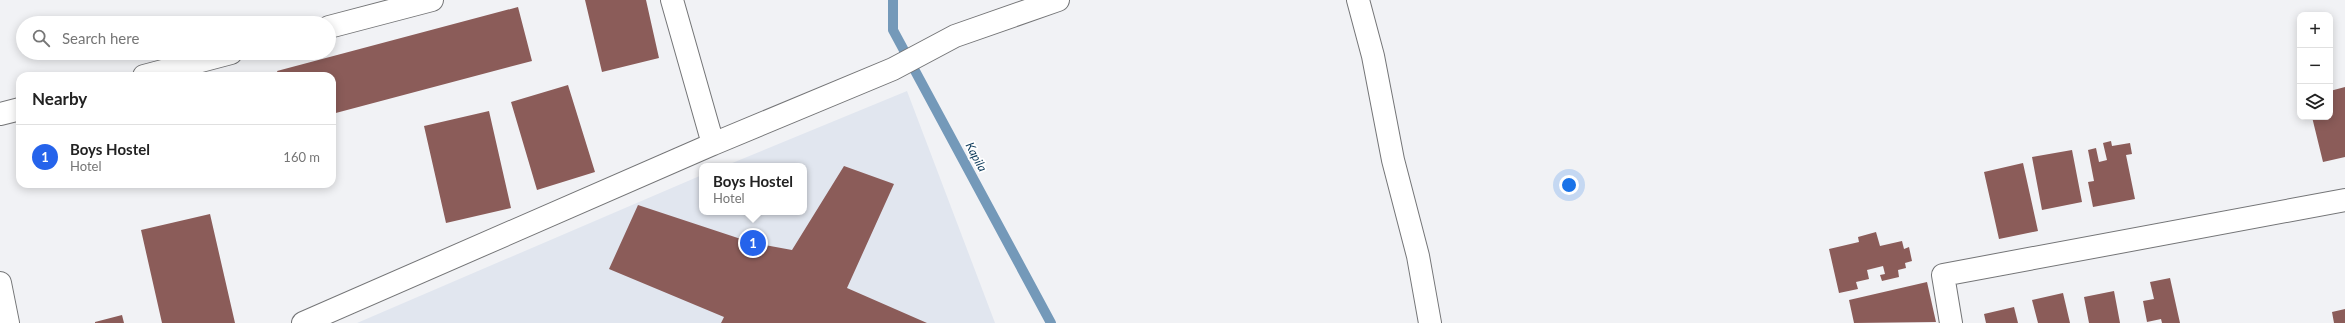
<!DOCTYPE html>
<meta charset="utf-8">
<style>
:root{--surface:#fff;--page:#f6f6f6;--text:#222;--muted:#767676;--line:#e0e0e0;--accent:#2563eb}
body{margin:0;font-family:Lato,sans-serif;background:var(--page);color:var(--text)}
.controls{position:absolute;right:12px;top:12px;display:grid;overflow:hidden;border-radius:8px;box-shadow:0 2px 10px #0003}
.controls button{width:36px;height:36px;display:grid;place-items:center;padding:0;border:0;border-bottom:1px solid var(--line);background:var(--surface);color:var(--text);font:20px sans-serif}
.you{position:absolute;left:1569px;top:185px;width:14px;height:14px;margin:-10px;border:3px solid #fff;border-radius:50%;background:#1a73e8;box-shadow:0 0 0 6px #1a73e833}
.badge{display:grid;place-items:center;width:26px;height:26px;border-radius:50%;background:var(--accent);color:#fff;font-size:13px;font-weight:700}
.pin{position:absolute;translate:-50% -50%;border:2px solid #fff;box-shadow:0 1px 4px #0006}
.popup{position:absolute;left:699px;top:163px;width:108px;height:52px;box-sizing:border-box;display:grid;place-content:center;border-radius:8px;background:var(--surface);filter:drop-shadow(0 1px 3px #0005);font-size:13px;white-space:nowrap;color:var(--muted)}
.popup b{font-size:15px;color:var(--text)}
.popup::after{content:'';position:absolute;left:50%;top:100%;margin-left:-8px;border:8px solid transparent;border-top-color:var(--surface)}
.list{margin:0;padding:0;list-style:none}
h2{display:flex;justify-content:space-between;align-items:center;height:52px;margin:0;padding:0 16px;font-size:17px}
h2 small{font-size:13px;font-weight:400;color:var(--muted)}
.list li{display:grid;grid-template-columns:26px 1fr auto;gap:12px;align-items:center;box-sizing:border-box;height:64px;padding:0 16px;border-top:1px solid var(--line)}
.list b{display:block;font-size:15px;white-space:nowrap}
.list p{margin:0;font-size:13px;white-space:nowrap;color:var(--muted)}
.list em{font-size:13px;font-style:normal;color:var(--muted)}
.icon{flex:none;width:22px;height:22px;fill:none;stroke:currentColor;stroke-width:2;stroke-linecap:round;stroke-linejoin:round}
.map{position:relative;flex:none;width:2345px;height:323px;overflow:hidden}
.search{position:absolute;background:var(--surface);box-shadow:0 2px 10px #0003;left:16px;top:16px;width:320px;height:44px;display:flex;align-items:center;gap:10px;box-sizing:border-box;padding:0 14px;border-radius:22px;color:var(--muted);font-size:15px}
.panel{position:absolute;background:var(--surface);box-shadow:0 2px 10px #0003;left:16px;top:72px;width:320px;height:116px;border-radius:12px}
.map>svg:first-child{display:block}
.built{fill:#e1e6ef}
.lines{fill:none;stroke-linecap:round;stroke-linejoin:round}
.stream{stroke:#7499b9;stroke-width:10}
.building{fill:#8b5c59}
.street-casing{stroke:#747577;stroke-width:24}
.street{stroke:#fff;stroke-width:22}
.labels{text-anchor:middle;stroke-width:3.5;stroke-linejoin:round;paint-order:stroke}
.water-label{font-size:12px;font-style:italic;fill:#0d3a5a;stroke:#fff}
</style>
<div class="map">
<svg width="2345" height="323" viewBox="0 0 2345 323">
<rect width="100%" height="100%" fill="#f1f2f5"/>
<path class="built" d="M907 91 995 323H357L702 175V212H804V166H725Z"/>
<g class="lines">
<path class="stream" d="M893 0V30L1051 323"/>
</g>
<path class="building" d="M585 0H646L659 58 602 72Z
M518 7 532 61 332 114V76H279L277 71Z
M568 85 595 172 537 190 511 102Z
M2345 87V157L2323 162 2312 117H2330V91Z
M489 111 511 208 446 223 424 126Z
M2111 141 2112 146 2130 143 2132 154 2126 155 2135 199 2093 207 2088 182 2094 181 2088 150 2096 148 2099 162 2107 160 2103 143Z
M2072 150 2082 202 2042 210 2032 157Z
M2023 163 2038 231 1999 239 1984 172Z
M844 166 894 184 847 288 927 323H721L724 317 609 269 638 205 753 243 792 250Z
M210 214 235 323H162L141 230Z
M1876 232 1880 246 1902 241 1904 249 1909 247 1912 261 1905 263 1906 268 1898 270 1899 277 1882 281 1880 275 1885 274 1883 266 1867 270 1869 279 1856 282 1858 289 1839 293 1829 249 1859 242 1858 237Z
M2170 278 2180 323H2162L2161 319 2147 322 2143 301 2154 299 2150 282Z
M1927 282 1936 322 1854 323 1849 300Z
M2114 291 2120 323H2089L2084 297Z
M2063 293 2070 323H2038L2032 300Z
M2014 307 2018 323H1986L1984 314Z
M2345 309V323H2334L2332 312Z
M122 315 124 323H95V322Z"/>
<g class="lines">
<g class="street-casing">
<path id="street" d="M1358 0 1373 56 1393 160 1418 256 1430 323
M329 27 432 0
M144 76 231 53
M0 114 20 109
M713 144 893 69 955 36 1058 0
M0 283 8 323
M303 323 713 144 672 0
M1951 323 1943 275 2345 200"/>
</g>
<use href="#street" class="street"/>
</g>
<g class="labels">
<g class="water-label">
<text transform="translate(976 157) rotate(62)" y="4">Kapila</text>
</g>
</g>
</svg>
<div class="controls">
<button>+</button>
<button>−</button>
<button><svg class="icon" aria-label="layers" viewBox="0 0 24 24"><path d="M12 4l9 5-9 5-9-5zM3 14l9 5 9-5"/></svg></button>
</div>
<div class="you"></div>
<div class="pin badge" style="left:753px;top:243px">1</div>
<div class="popup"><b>Boys Hostel</b>Hotel</div>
<div class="search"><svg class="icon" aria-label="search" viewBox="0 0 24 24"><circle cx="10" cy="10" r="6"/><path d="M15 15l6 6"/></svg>Search here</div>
<section class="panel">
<h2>Nearby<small></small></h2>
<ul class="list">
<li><span class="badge">1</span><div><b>Boys Hostel</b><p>Hotel</p></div><em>160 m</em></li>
</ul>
</section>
</div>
